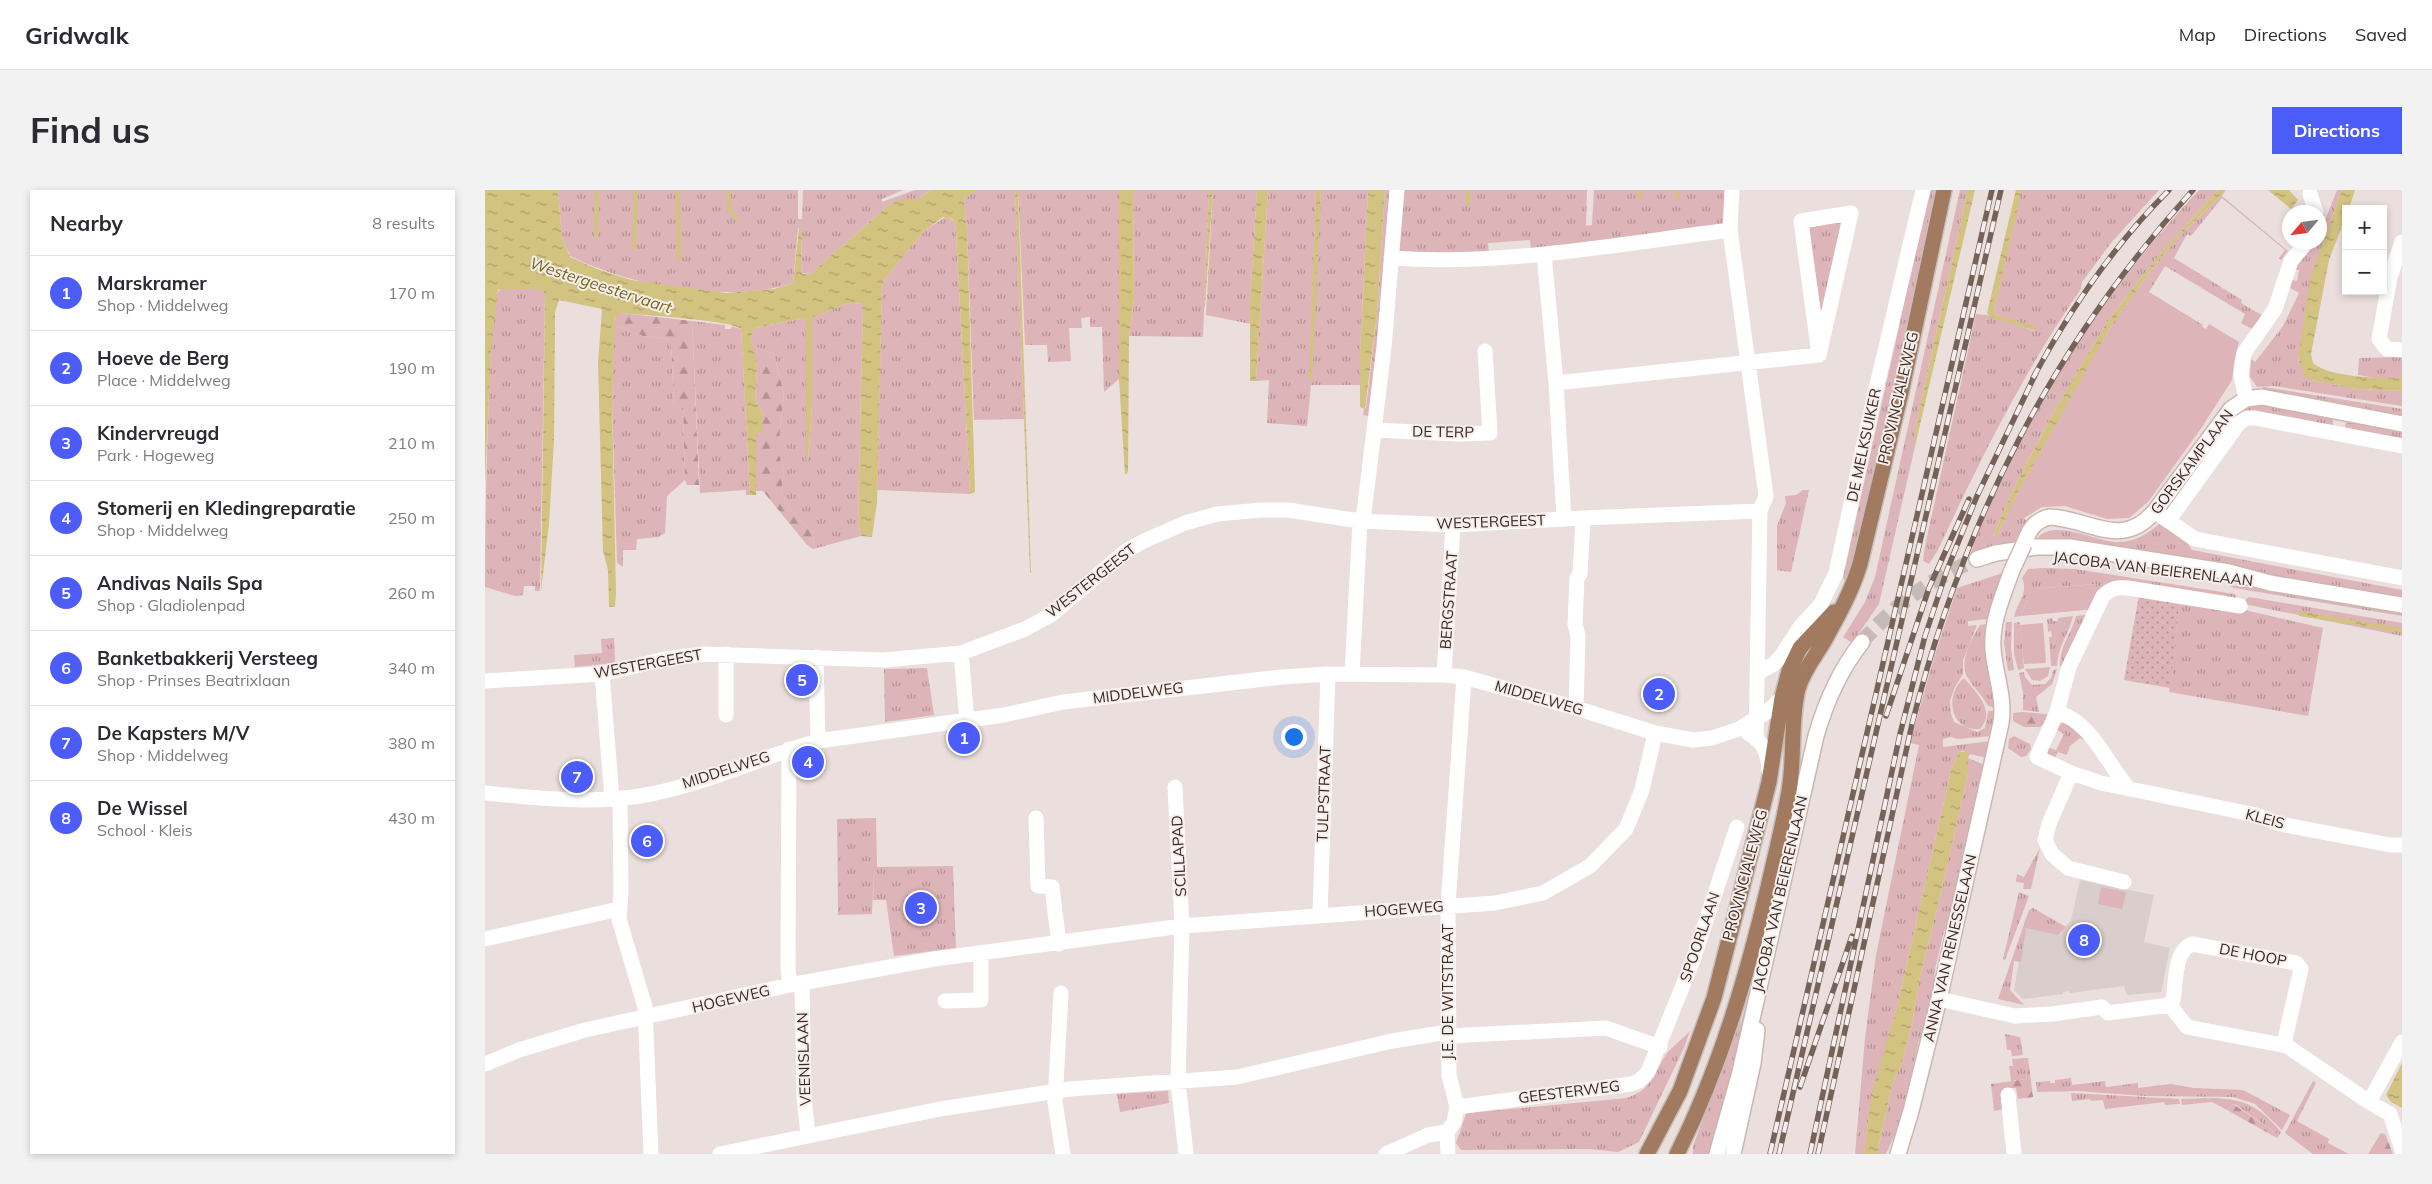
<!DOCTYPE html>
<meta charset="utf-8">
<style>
:root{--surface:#fff;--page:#f2f2f3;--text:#2b2b33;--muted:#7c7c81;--line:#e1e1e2;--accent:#4c5cf9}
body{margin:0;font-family:Mulish,sans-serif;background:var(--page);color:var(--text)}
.controls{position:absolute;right:15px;top:15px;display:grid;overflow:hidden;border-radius:0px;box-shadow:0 2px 8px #0003}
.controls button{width:45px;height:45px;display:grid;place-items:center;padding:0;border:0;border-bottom:1px solid var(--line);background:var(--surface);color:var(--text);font:25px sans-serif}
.compass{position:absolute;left:1797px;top:15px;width:45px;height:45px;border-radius:50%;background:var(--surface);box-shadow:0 2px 8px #0003;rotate:242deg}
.you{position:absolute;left:808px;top:546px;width:18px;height:18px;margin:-12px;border:4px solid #fff;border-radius:50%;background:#1a73e8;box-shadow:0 0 0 8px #1a73e833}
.badge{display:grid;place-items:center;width:32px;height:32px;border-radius:50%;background:var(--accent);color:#fff;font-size:16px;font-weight:700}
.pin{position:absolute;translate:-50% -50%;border:2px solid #fff;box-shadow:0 1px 5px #0006}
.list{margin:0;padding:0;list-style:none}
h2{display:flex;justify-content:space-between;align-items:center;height:65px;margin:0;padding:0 20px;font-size:21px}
h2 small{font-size:16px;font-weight:400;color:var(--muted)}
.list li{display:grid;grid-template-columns:32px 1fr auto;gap:15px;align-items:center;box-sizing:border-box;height:75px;padding:0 20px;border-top:1px solid var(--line)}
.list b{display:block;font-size:19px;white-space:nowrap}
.list p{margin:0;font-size:16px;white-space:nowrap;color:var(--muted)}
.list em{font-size:16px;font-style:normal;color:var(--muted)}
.map{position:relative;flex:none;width:1917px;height:964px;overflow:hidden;border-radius:0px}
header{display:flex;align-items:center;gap:30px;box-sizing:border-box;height:70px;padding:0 25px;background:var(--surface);border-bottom:1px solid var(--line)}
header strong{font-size:24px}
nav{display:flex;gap:28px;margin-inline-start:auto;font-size:18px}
.intro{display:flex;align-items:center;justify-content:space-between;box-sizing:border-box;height:120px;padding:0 30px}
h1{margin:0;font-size:35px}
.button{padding:12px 22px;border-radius:0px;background:var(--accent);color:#fff;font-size:18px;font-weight:700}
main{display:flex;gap:30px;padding:0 30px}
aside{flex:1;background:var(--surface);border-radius:0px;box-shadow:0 2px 8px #0003}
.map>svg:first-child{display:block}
.built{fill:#d9cecb}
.grass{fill:url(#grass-tufts)}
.forest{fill:url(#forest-firs)}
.garden{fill:url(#garden-dots)}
.pitch{fill:#ddb4b7}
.water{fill:url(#water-ripples)}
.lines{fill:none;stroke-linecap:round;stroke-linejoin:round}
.stream{stroke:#d3c381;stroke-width:4}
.secondary-tunnel{stroke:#c7bbb7;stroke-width:15;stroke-dasharray:15 8;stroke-linecap:butt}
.secondary-casing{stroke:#cab7af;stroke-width:18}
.primary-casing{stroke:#c4bfbc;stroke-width:18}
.street{stroke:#fff;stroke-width:15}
.secondary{stroke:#fff;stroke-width:15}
.primary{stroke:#a27a5f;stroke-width:15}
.rail-casing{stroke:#766358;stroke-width:5.5}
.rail{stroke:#f6eeed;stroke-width:4;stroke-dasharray:11;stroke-linecap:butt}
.secondary-bridge-casing{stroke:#cab7af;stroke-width:18;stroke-linecap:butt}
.secondary-bridge{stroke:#fff;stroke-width:15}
.labels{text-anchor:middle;stroke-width:4;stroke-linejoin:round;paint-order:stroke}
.street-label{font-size:15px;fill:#39291e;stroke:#f6eeed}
.water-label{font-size:16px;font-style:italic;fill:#776616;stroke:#f6eeed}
</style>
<header>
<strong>Gridwalk</strong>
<nav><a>Map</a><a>Directions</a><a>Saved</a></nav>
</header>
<div class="intro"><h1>Find us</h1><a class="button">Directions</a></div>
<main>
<aside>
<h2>Nearby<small>8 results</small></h2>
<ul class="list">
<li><span class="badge">1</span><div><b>Marskramer</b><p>Shop · Middelweg</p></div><em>170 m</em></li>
<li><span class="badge">2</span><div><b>Hoeve de Berg</b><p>Place · Middelweg</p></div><em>190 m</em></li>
<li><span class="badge">3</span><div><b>Kindervreugd</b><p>Park · Hogeweg</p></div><em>210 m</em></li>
<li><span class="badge">4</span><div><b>Stomerij en Kledingreparatie</b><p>Shop · Middelweg</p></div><em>250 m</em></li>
<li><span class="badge">5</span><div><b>Andivas Nails Spa</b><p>Shop · Gladiolenpad</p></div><em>260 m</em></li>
<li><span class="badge">6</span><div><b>Banketbakkerij Versteeg</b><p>Shop · Prinses Beatrixlaan</p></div><em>340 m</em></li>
<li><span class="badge">7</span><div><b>De Kapsters M/V</b><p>Shop · Middelweg</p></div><em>380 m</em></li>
<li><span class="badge">8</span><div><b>De Wissel</b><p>School · Kleis</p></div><em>430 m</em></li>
</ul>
</aside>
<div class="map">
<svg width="1917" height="964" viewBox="0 0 1917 964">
<defs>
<pattern id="grass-tufts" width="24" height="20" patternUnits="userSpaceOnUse" patternTransform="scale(1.25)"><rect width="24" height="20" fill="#ddb4b7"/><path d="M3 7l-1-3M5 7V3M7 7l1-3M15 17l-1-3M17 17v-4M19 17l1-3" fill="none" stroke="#b49294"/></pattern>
<pattern id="forest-firs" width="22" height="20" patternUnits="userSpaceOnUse" patternTransform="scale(1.25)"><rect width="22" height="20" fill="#ddb4b7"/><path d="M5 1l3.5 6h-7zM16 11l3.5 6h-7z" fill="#b49294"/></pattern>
<pattern id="garden-dots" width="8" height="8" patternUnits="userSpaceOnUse" patternTransform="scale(1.25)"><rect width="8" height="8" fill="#ddb4b7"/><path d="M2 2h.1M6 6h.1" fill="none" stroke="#b49294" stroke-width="1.8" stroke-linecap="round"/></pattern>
<pattern id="water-ripples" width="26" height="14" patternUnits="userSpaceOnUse" patternTransform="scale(1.25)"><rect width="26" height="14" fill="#d3c381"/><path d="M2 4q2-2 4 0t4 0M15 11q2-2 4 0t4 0" fill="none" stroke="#ac9e69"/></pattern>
</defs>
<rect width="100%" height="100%" fill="#eadfdd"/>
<path class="built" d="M1595 690 1669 705 1659 752 1685 758 1676 802 1642 805 1639 796 1585 803 1584 801 1578 802V804L1538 809 1529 800 1540 738 1575 744 1586 730Z"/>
<path class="grass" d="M73 0H313V29H317L318 0H418L397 9V12L430 0H447L430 11 405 14 325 84 318 83 316 78 317 39 313 38 308 93C244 114 144 96 85 66L77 48Z
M492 0H530L539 229 489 230 482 41 479 9Z
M533 0H634V189L619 202 617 137H605V127L596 128 597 138H584L586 171 563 172 562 155H540Z
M648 0H724L718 147 644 146 649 109Z
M728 0H772L765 110 766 134 721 125Z
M783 0H831L825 190 836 0H883L875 165 876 195H826L822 236 782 233 784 190 771 191Z
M900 0H908L889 227 878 225 879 219 881 218 892 123Z
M914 0H1102L1101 36 1107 35 1109 0H1244L1238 34 1046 60 1045 50 1003 53 1004 64 916 65 910 58Z
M1442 0H1452L1368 374 1361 393 1358 387 1413 141Z
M1475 0H1483L1435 216 1429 249 1431 252 1394 414 1367 453 1358 447 1380 412 1390 387Z
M1536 0H1674L1626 53 1597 92 1596 99C1539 181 1495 270 1453 360L1444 374 1438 371 1440 356 1491 124 1503 125 1549 141 1551 139 1512 125 1509 121Z
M1714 0H1733L1673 66 1624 129 1568 223 1527 302 1508 346 1513 343 1535 298 1626 136 1672 72 1695 46 1741 0 1737 6 1803 61 1796 70 1794 68 1800 60 1737 8 1706 46 1702 44 1689 68 1757 110 1756 113 1780 127 1767 139 1756 133 1760 124 1680 76 1664 102 1718 135 1717 137 1657 102 1544 293 1546 322 1539 328 1542 331 1534 348 1532 347 1530 354 1485 365C1488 359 1489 353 1491 347 1501 324 1511 301 1522 278 1571 176 1637 82 1714 0Z
M1852 0H1857L1836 59 1813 169 1826 190 1871 199 1917 201V216L1789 196 1772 197 1765 187 1766 169 1770 172 1774 167 1798 136 1814 103 1805 98 1806 90 1812 91 1814 80 1809 79 1827 53 1834 52 1835 43Z
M462 26 470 32 471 43 485 304 392 300 397 97 400 89 439 41Z
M1356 31 1358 34 1338 121 1336 122 1323 38Z
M15 98 56 99 60 104 55 401H50V396H39L38 405 30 406 0 397C0 323 2 250 5 177 7 155 5 117 15 98Z
M363 113 378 114 373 331 376 346 328 359 329 343 306 320 296 302 299 281 294 264V249L299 204 289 164 267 155 266 147 270 138 320 128 321 130V270L323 271 327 217V128Z
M207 131 240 135V139H246L247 136 256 139 265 305H261V300L215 303Z
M129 135 158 146 186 150 189 216 198 218 200 290 182 306 180 343 174 347 152 349 151 360H138V377L132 373 127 210Z
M1917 167V188H1890L1873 185 1874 168Z
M1779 197 1917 219V227L1773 200Z
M1776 215 1845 227 1848 231V235L1768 223 1704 294 1701 291 1748 227 1758 219Z
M1864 231 1917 241V251L1861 239 1860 234Z
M1318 300H1324L1306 382 1292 380V336L1301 313 1300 306 1311 305Z
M1675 333 1703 354 1707 360 1917 400V409L1552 349C1567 327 1611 352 1633 352 1650 352 1663 344 1675 333Z
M1560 378 1590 379 1750 404 1752 410 1639 394 1608 420H1599L1611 394 1546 399 1536 426 1529 427C1532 412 1544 404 1537 388L1543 379Z
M1518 383 1504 429 1483 431V436L1492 435 1478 470V484L1469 499 1465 511 1466 524 1469 532 1492 542 1500 538 1503 521H1511L1506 546 1473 549 1466 547 1458 549V557L1506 551 1502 568 1485 564 1483 568 1500 575 1463 739 1459 741 1449 784 1452 789 1438 848 1434 850 1419 916 1421 920 1401 964H1392L1407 895 1417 873 1428 828 1435 786 1454 711 1483 584V564L1478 561 1474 562 1466 581 1412 817 1385 917 1379 964H1370L1380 848 1391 765 1434 555 1425 553 1448 471 1472 398Z
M1742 395 1793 400 1917 421V426L1749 398Z
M1764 407 1917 433V446L1759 414 1761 409Z
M1695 411 1755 419 1838 438 1823 526 1684 502Z
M1606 424 1582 475 1575 476C1575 454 1586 446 1591 426Z
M1588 426C1583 447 1574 453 1572 476H1566L1564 447H1567L1566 441 1563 442 1562 429 1567 428 1568 431H1573V428Z
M1521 432H1527L1526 458 1529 480 1523 481 1519 453Z
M1535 432 1539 478 1533 480 1529 464V433Z
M1502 434 1511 518 1503 516C1498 506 1490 499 1484 490 1472 474 1486 450 1495 435Z
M129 448 130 473 90 477 89 465 117 463 116 449Z
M442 478 449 525 400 532 399 479Z
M1572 479 1567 494 1551 507 1554 522 1538 520V503L1534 483 1539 482 1540 487 1547 495 1560 494 1566 488 1568 480Z
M1479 488C1490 501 1512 521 1495 539 1465 542 1459 504 1479 488Z
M1582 531 1600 550 1595 548 1585 556 1582 565 1573 562 1569 569 1564 567 1562 560 1564 558 1571 560 1579 544 1572 540 1575 534Z
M1529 546 1545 554 1546 559 1541 566 1536 567 1523 558 1524 549Z
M391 628 392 677 468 676 471 758 409 766 401 710H388L389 676 387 724 353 725 352 629Z
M1555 658 1546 699H1538L1539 693 1531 692 1532 684 1539 687Z
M1534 702 1544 706 1520 770 1518 769Z
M1548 718 1581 737 1573 745 1541 738 1536 772 1529 771 1525 800 1539 815 1513 809 1544 720Z
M1270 785V797L1227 957 1224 964H1208V956L1252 838 1256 832Z
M1205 841 1199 858 1154 952 1133 962 1104 959 976 960 971 953 981 924 983 923 1142 908C1168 898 1167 887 1180 866 1186 857 1198 849 1205 841Z
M1520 844 1535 847 1538 865 1527 866 1526 860H1522Z
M1539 868 1542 889 1526 891 1524 876H1528L1527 869Z
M1586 888 1587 895 1620 891 1621 897 1653 893V898L1686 894 1709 898 1758 900 1805 925 1797 940 1770 914 1749 907 1660 906 1592 901 1552 902 1551 892 1565 891V893H1570V890Z
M1828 891 1831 893 1812 931 1844 949 1843 953 1864 964H1828L1800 943Z
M683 901 684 913 635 922 632 904Z
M1586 903 1694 909 1695 914 1680 915 1679 912 1620 919 1618 910 1606 911 1605 909 1587 911Z
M1730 908C1762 910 1775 917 1796 942L1794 945 1751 915 1748 914 1742 920 1727 912 1697 915 1696 909Z"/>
<path class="forest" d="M136 123 207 131 214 295H202L200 290 198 218 189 217 186 150 158 146 129 135 131 125Z
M267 155 289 164 299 204 294 249V264L299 281 296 302 306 320 329 343 328 359 322 355 278 301H271V243L278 225 270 209 272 177Z
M1538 522 1562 524 1561 532 1555 537H1539L1528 531V523Z
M1539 868H1543L1548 907 1533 909 1531 898H1521L1516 903 1520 919 1509 921 1506 894 1542 889Z
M1748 914 1794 945 1792 948 1742 920Z
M1896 943 1900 944 1908 964H1883Z"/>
<path class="garden" d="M1654 405 1695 411 1685 498 1639 490Z"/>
<path class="pitch" d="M1652 99 1721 139 1724 134 1754 152 1749 172 1747 190 1717 237 1663 312 1644 328 1622 329 1580 316 1557 317 1539 328 1523 320 1610 163Z
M1612 394 1599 420 1536 426 1546 399Z
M1558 433 1561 473 1539 474 1535 435Z
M1565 477 1563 486 1555 491 1547 490 1540 479Z
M1616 697 1641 702 1637 719 1613 714Z"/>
<path class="water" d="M0 0H73L77 48 85 67 112 79 146 90 241 103 289 99 308 93 314 38 317 39 316 78 318 84H325L405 14 423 8 430 11 447 0H492L479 9 482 41 490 302 485 304 471 43 470 32 466 28 458 27 439 41 400 89 397 97 392 313 387 347 376 346 373 331 378 114 363 113 327 128V217L323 271 321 270V130L320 128 270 138 266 147 272 177 270 209 278 225 277 243H271V305H265L256 139C246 130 155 125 136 123L130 128 127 210 131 403 130 417H124L123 380 118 361 113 173 117 119 74 110 70 122V137L69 250 64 334 56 401 60 104 56 99H13L6 161 0 293Z
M530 0H533L546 383 545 382Z
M634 0H648L649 109 644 146 643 282 640 285 634 189Z
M724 0H728L720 117H719Z
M772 0H783L771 191H765V110Z
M831 0H836L827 190 824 189Z
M883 0H900L892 123 880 219 875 217V165Z
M1483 0H1490L1431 252 1429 249 1435 216Z
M1531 0H1537L1509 121 1512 125 1551 137V141L1505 127 1502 123Z
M1733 0H1741L1695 46 1672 72 1626 136 1535 298 1513 343 1508 346 1527 302 1568 223 1624 129 1673 66Z
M1783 0H1804L1813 10 1806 19Z
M1857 0H1870L1864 19H1861V26L1844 70 1826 164 1828 173C1846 188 1894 188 1917 188V201L1871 199 1826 190 1820 186 1813 168 1825 89Z
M1815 421 1917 438V442L1814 426Z
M1474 562H1482L1483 564V584L1454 711 1435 786 1428 828 1417 873 1407 895 1392 964H1379L1386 906 1412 817 1466 581Z
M1917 873V918L1906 912 1901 905Z"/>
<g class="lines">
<path class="stream" d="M192 0 194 70
M244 0V19L252 29
M1155 7 1156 0
M1193 8V0
M983 12V0
M111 46 112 0
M149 58 151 0"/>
<path class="secondary-tunnel" d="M1377 452C1410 414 1446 389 1492 369"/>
<g class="secondary-casing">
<path id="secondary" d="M1539 354C1544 340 1549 331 1564 327 1604 328 1636 361 1670 321L1746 219 1761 209 1777 207 1917 234
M1492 369 1511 363 1551 357H1585L1744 382 1785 393 1917 415
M1232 964 1255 882 1331 546C1341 511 1354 481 1377 452
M1248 964 1268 873 1272 840
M1413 964 1426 921 1454 809 1516 533C1520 507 1510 485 1508 459 1506 432 1518 405 1527 380"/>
</g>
<g class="primary-casing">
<path id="primary" d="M1162 964 1195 901 1229 808 1284 592 1297 508 1304 481 1315 458 1349 422
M1192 964C1235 878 1262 786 1284 693 1291 662 1299 631 1304 601 1310 567 1305 531 1313 499 1318 481 1329 468 1338 453 1352 428 1367 401 1375 374L1416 203 1459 0"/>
</g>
<path class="street" d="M1247 0 1245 40 1281 306 1275 321 1271 549
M1825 4 1831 22
M1366 23 1334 165 1316 31Z
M1917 52 1905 87 1894 149 1902 159 1917 160
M1059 64 1071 193 1079 329
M906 68C1019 76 1133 54 1245 40
M1071 193 1334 165
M1761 209 1756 185 1759 163 1790 119 1806 71 1822 52
M890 240 973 244 1005 243 1000 161
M1675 325 1710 349 1917 388
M1683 331 1754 233 1762 228H1770L1917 256
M476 463 482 530
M331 467 333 551
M1272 483 1289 474 1297 465 1315 437 1336 414 1351 383 1388 212 1438 0
M117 484 127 609
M867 484 875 331 879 323 899 157 912 0
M959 485 968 335
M0 491 117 484 180 469 218 464 399 470 476 463 540 439 566 425 641 361 659 351 700 333 732 324 776 320H803L875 331 968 335 1098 328 1275 321
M1091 518 1093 446 1090 434 1092 388 1095 384 1098 328
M1572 522 1584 477 1618 406C1626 398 1632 397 1643 398L1755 416
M241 525V464
M1263 543C1279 552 1283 563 1284 581
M304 559 303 779 305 795
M1586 583 1564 634 1560 650 1567 664 1583 678 1639 692
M690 597 697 736 693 892 701 964
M1644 599C1621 573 1607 532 1572 522L1552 567 1586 583 1616 593 1771 625 1795 634 1905 655H1917
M0 603C52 608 103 614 155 606 217 596 273 568 333 551L519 525 578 512 797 487 843 484 959 485 979 487 1091 518 1170 543 1208 550 1227 548 1254 539 1282 522 1297 508
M135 609 136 702 134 729 160 817 166 964
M551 628 553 696 567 697 574 754
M835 725 843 484
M0 749 134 719
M317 793 319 906 323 945
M576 803 570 912 578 964
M1454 809 1530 826 1567 824 1617 817 1623 823 1685 815
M460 811 496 810V763
M1685 815 1702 837 1802 856 1884 912 1917 852
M1685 815 1688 810C1691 793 1689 761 1707 754L1811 773 1816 779 1800 849 1802 856
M963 846 1121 838 1175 857
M0 874 34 860 100 840 305 795 449 769 697 736 1010 713 1058 703 1105 676 1141 639 1157 600 1170 543
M1523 905 1529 964
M1884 912 1905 924 1917 960
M972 917 1146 894 1154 891 1163 882 1207 773 1252 637
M235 964 455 919 585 899 752 887 907 851 963 842
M901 964 943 945 962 942
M963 964 962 942 969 932 972 917 964 885 963 716 979 487"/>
<use href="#secondary" class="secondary"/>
<use href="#primary" class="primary"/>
<g class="rail-casing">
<path id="rail" d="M1548 188C1585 119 1629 55 1684 0
M1401 526 1444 398 1484 309
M1315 897 1367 746
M1285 964 1507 0
M1294 964 1516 0
M1325 964 1415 544 1440 446 1462 380 1492 306 1551 183
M1333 964 1427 534C1478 331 1568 155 1708 0"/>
</g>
<use href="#rail" class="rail"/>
<g class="secondary-bridge-casing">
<path id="secondary-bridge" d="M1527 380 1539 354"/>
</g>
<use href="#secondary-bridge" class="secondary-bridge"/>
</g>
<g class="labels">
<g class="street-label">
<text transform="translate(1413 208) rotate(-77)" y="5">PROVINCIALEWEG</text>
<text transform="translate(958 242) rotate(1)" y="5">DE TERP</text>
<text transform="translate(1379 255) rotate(-78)" y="5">DE MELKSUIKER</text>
<text transform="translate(1707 272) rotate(-53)" y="5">GORSKAMPLAAN</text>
<text transform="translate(1006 332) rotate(-2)" y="5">WESTERGEEST</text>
<text transform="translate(1668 379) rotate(7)" y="5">JACOBA VAN BEIERENLAAN</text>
<text transform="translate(606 391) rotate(-38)" y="5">WESTERGEEST</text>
<text transform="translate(964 410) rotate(-86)" y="5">BERGSTRAAT</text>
<text transform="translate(163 474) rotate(-10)" y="5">WESTERGEEST</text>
<text transform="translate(653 503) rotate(-7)" y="5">MIDDELWEG</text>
<text transform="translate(1054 508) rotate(16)" y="5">MIDDELWEG</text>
<text transform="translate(241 580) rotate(-18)" y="5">MIDDELWEG</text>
<text transform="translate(839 604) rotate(-88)" y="5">TULPSTRAAT</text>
<text transform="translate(1780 629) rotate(15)" y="5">KLEIS</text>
<text transform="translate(694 666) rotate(-93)" y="5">SCILLAPAD</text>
<text transform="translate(1260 685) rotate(-75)" y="5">PROVINCIALEWEG</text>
<text transform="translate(1295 704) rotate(-77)" y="5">JACOBA VAN BEIERENLAAN</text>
<text transform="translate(919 719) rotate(-4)" y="5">HOGEWEG</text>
<text transform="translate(1215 747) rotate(-71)" y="5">SPOORLAAN</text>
<text transform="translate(1465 758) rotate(-77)" y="5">ANNA VAN RENESSELAAN</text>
<text transform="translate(1768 765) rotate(11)" y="5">DE HOOP</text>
<text transform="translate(963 802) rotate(-90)" y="5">J.E. DE WITSTRAAT</text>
<text transform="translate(246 809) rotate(-13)" y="5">HOGEWEG</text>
<text transform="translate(319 869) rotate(-92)" y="5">VEENISLAAN</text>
<text transform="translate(1084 902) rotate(-7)" y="5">GEESTERWEG</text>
</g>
<g class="water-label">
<text transform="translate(116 95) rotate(18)" y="6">Westergeestervaart</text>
</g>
</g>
</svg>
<div class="controls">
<button>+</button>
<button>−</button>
</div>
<svg class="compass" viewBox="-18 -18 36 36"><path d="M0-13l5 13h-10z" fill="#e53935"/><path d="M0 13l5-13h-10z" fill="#7c7c81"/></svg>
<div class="you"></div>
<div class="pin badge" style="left:479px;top:548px">1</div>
<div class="pin badge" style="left:1174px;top:504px">2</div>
<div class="pin badge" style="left:436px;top:718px">3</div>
<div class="pin badge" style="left:323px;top:572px">4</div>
<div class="pin badge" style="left:317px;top:490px">5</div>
<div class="pin badge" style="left:162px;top:651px">6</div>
<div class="pin badge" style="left:92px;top:587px">7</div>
<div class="pin badge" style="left:1599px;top:750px">8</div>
</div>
</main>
